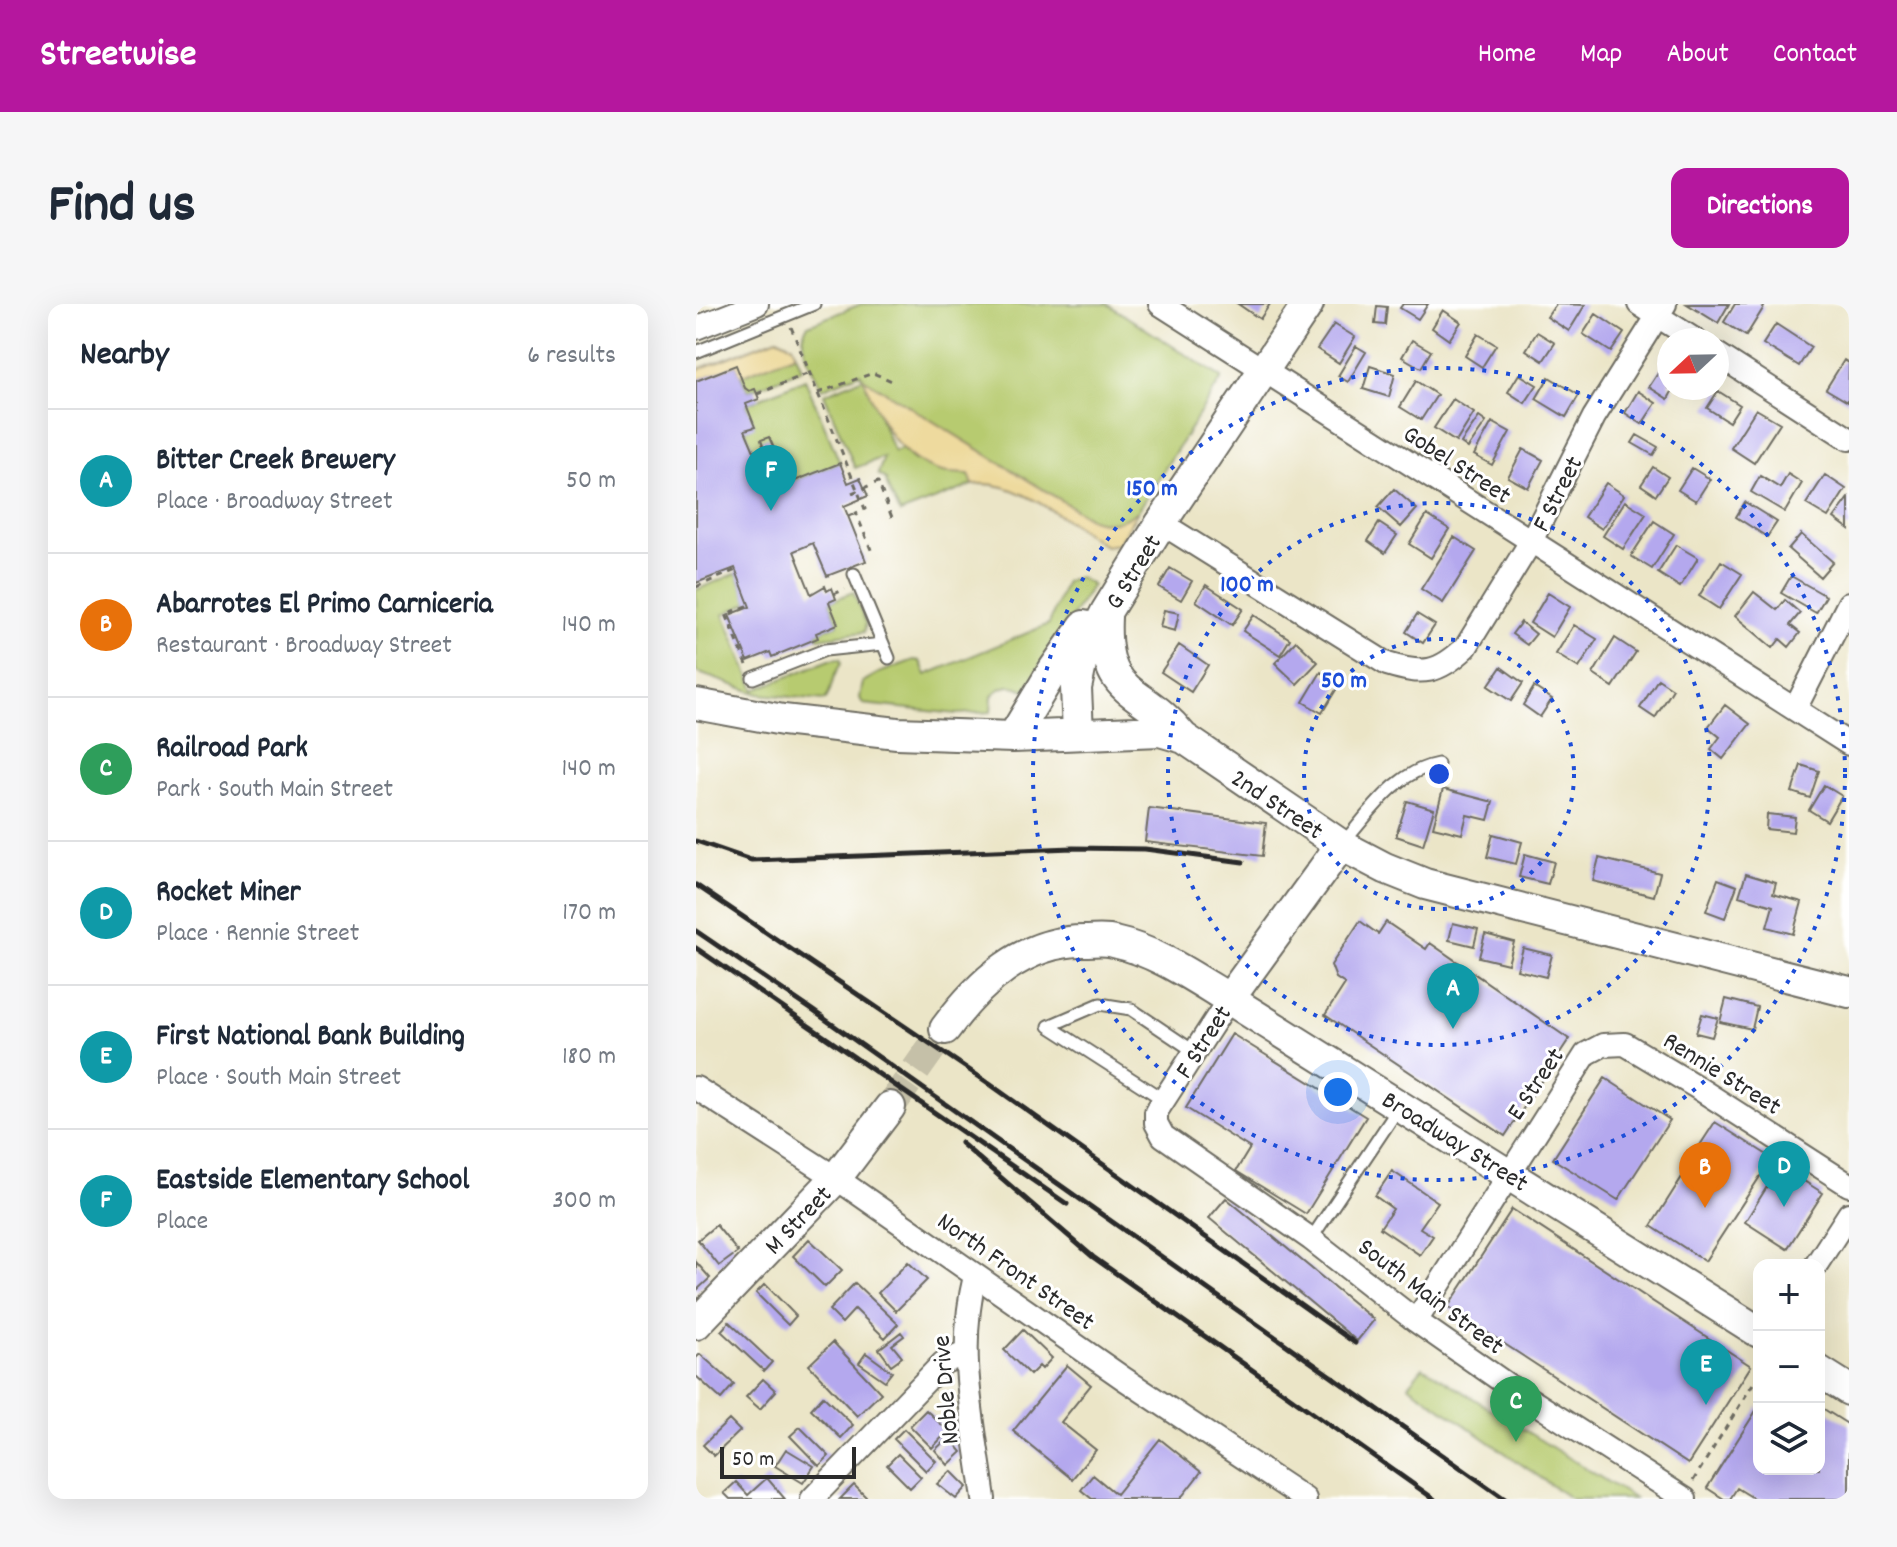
<!DOCTYPE html>
<meta charset="utf-8">
<style>
:root{--surface:#fff;--page:#f6f6f7;--text:#1f2937;--muted:#747a83;--line:#e0e1e3;--accent:#b5179e}
body{margin:0;font-family:Dekko,sans-serif;background:var(--page);color:var(--text)}
.controls{position:absolute;right:24px;bottom:24px;display:grid;overflow:hidden;border-radius:16px;box-shadow:0 8px 32px #0002}
.controls button{width:72px;height:72px;display:grid;place-items:center;padding:0;border:0;border-bottom:2px solid var(--line);background:var(--surface);color:var(--text);font:40px sans-serif}
.compass{position:absolute;left:961px;top:24px;width:72px;height:72px;border-radius:50%;background:var(--surface);box-shadow:0 8px 32px #0002;rotate:248deg}
.scale{position:absolute;left:24px;bottom:20px;width:136px;box-sizing:border-box;padding-left:8px;border:4px solid #2b2b2b;border-top:0;font-size:22px;line-height:28px;white-space:nowrap;color:#2b2b2b;-webkit-text-stroke:6px #fff;paint-order:stroke}
.you{position:absolute;left:642px;top:788px;width:28px;height:28px;margin:-20px;border:6px solid #fff;border-radius:50%;background:#1a73e8;box-shadow:0 0 0 12px #1a73e833}
.badge{display:grid;place-items:center;width:52px;height:52px;border-radius:50%;background:var(--accent);color:#fff;font-size:26px;font-weight:700}
.pin{position:absolute;translate:-50% -66px;filter:drop-shadow(0 2px 4px #0008)}
.pin::after{content:'';position:absolute;top:42px;width:28px;height:24px;background:inherit;clip-path:polygon(0 0,100% 0,50% 100%)}
.list{margin:0;padding:0;list-style:none}
h2{display:flex;justify-content:space-between;align-items:center;height:104px;margin:0;padding:0 32px;font-size:34px}
h2 small{font-size:26px;font-weight:400;color:var(--muted)}
.list li{display:grid;grid-template-columns:52px 1fr auto;gap:24px;align-items:center;box-sizing:border-box;height:144px;padding:0 32px;border-top:2px solid var(--line)}
.list b{display:block;font-size:30px;white-space:nowrap}
.list p{margin:0;font-size:26px;white-space:nowrap;color:var(--muted)}
.list em{font-size:26px;font-style:normal;color:var(--muted)}
.icon{flex:none;width:44px;height:44px;fill:none;stroke:currentColor;stroke-width:2;stroke-linecap:round;stroke-linejoin:round}
.map{position:relative;flex:none;width:1153px;height:1195px;overflow:hidden;border-radius:16px}
header{display:flex;align-items:center;gap:48px;box-sizing:border-box;height:112px;padding:0 40px;background:var(--accent);color:#fff}
header strong{font-size:38px}
nav{display:flex;gap:44px;margin-inline-start:auto;font-size:28px}
.intro{display:flex;align-items:center;justify-content:space-between;box-sizing:border-box;height:192px;padding:0 48px}
h1{margin:0;font-size:56px}
.button{padding:20px 36px;border-radius:16px;background:var(--accent);color:#fff;font-size:28px;font-weight:700}
main{display:flex;gap:48px;padding:0 48px}
aside{flex:1;background:var(--surface);border-radius:16px;box-shadow:0 8px 32px #0002}
.map>svg:first-child{display:block}
.green{fill:#b7cb6f;stroke:#717b4d;stroke-width:2}
.sand{fill:#eeda9e;stroke:#8c8264;stroke-width:2}
.building{fill:#b4a8ee}
.lines{fill:none;stroke-linecap:round;stroke-linejoin:round}
.secondary-tunnel{stroke:#c5c0a8;stroke-width:30;stroke-dasharray:30 15;stroke-linecap:butt}
.lane-casing{stroke:#6e6c62;stroke-width:15}
.street-casing{stroke:#6e6c62;stroke-width:26}
.secondary-casing{stroke:#6e6c62;stroke-width:34}
.path{stroke:#6e6c62;stroke-width:3;stroke-dasharray:6 6;stroke-linecap:butt}
.lane{stroke:#fff;stroke-width:11}
.street{stroke:#fff;stroke-width:22}
.secondary{stroke:#fff;stroke-width:30}
.rail{stroke:#2b2b2b;stroke-width:5}
.ring{fill:none;stroke:#1d4ed8;stroke-width:4;stroke-dasharray:4 8}
.labels{text-anchor:middle;stroke-width:6;stroke-linejoin:round;paint-order:stroke}
.street-label{font-size:26px;fill:#2b2b2b;stroke:#fff}
.centre{fill:#1d4ed8;stroke:#fff;stroke-width:4}
.ring-label{font-size:24px;text-anchor:middle;font-weight:bold;fill:#1d4ed8;stroke:#fff;stroke-width:6;stroke-linejoin:round;paint-order:stroke}
</style>
<header>
<strong>Streetwise</strong>
<nav><a>Home</a><a>Map</a><a>About</a><a>Contact</a></nav>
</header>
<div class="intro"><h1>Find us</h1><a class="button">Directions</a></div>
<main>
<aside>
<h2>Nearby<small>6 results</small></h2>
<ul class="list">
<li><span class="badge" style="background:#0f9aa8">A</span><div><b>Bitter Creek Brewery</b><p>Place · Broadway Street</p></div><em>50 m</em></li>
<li><span class="badge" style="background:#e8710a">B</span><div><b>Abarrotes El Primo Carniceria</b><p>Restaurant · Broadway Street</p></div><em>140 m</em></li>
<li><span class="badge" style="background:#2e9e5b">C</span><div><b>Railroad Park</b><p>Park · South Main Street</p></div><em>140 m</em></li>
<li><span class="badge" style="background:#0f9aa8">D</span><div><b>Rocket Miner</b><p>Place · Rennie Street</p></div><em>170 m</em></li>
<li><span class="badge" style="background:#0f9aa8">E</span><div><b>First National Bank Building</b><p>Place · South Main Street</p></div><em>180 m</em></li>
<li><span class="badge" style="background:#0f9aa8">F</span><div><b>Eastside Elementary School</b><p>Place</p></div><em>300 m</em></li>
</ul>
</aside>
<div class="map">
<svg width="1153" height="1195" viewBox="0 0 1153 1195">
<rect width="100%" height="100%" fill="#fff"/>
<filter id="ink" filterUnits="userSpaceOnUse"><feTurbulence type="fractalNoise" baseFrequency=".0125" numOctaves="2"/><feDisplacementMap in="SourceGraphic" scale="16" xChannelSelector="R" yChannelSelector="G"/><feConvolveMatrix kernelMatrix="1 2 1 2 8 2 1 2 1" color-interpolation-filters="sRGB"/></filter>
<filter id="wash" filterUnits="userSpaceOnUse"><feTurbulence type="fractalNoise" baseFrequency=".006" numOctaves="4" result="noise"/><feDisplacementMap in="SourceGraphic" scale="32" xChannelSelector="R" yChannelSelector="G"/><feGaussianBlur stdDeviation="1.8" result="paint"/><feColorMatrix in="noise" values="0 0 0 0 0 0 0 0 0 0 0 0 0 0 0 0 0 1.4 0 .05"/><feComposite in="paint" operator="in"/></filter>
<g filter="url(#wash)">
<rect width="100%" height="100%" fill="#ebe5c7"/>
<path class="green" d="M165 0H411L526 74 442 207C426 219 414 221 395 215L168 75 198 148 206 145 218 156 275 172 277 181 204 209C199 196 191 189 190 175L182 170 188 153 159 164 128 90 167 74 164 69 126 85C118 67 98 38 112 21Z
M100 50 106 65 53 87 44 72Z
M109 75 144 159 86 182 80 166 68 171 49 126 58 122 50 100Z
M41 269 53 298 28 310 59 386 133 356 144 355 145 360C134 374 137 387 129 396L63 390 0 368V286Z
M383 273 396 281 329 386C316 380 306 380 296 392L295 408 261 410 167 400 164 394 167 378 183 369 218 356 224 357 230 371 353 320 370 277Z
M157 288 170 319 168 328 122 334 120 329 142 320 133 298Z
M727 1063 939 1195H875L712 1081Z"/>
<path class="sand" d="M81 34 96 41 100 50 44 72 40 61 0 77V66Z
M167 74 395 215C414 221 426 219 442 207L422 240 410 242C374 221 319 172 277 181L273 170C265 169 256 170 247 168 201 158 183 113 167 74Z"/>
<g id="blocks">
<path class="building" d="M542 0H574L564 15Z
M707 0H732L722 15 704 4Z
M860 0 889 1 873 27 851 13Z
M991 0H1033L1022 19Z
M1039 0H1063L1068 3 1050 32 1028 18Z
M681 2 691 3 689 21 679 20Z
M747 6 765 18 753 36 736 24Z
M900 10 928 29 915 48 887 30Z
M638 20 659 33 643 59 621 45Z
M1080 20 1115 43 1103 62 1067 40Z
M841 28 859 39 847 57 830 46Z
M782 30 800 41 786 63 769 52Z
M716 36 735 47 725 64 706 53Z
M660 42 670 48 652 78 642 72Z
M1148 56 1153 59 1152 98 1130 85Z
M40 61 49 84 53 87 59 85 63 95 50 100 59 123 49 126 68 171 80 166 86 182 144 159 152 179 164 174 172 192 148 202 170 257 131 272 117 239 98 247 115 290 129 282 131 287 136 284 140 295 133 298 142 320 120 329 122 334 76 353 74 348 52 357 33 311 54 303 39 264 0 279V77Z
M674 62 699 70 693 93 667 85Z
M966 63 973 67V84H978L972 95 953 83Z
M823 70 841 81 829 99 812 88Z
M853 73 883 91 870 113 840 95Z
M720 77 741 91 725 116 704 103Z
M942 87 960 99 946 120 929 109Z
M1022 87 1044 101 1033 118 1011 104Z
M757 95 778 109 760 138 738 124Z
M1060 105 1084 119 1058 159 1035 144Z
M783 113 790 118 772 144 765 139Z
M796 118 814 128 796 161 778 151Z
M941 131 962 143 957 151 936 139Z
M73 133 80 149 71 153 65 136Z
M827 145 847 156 832 184 812 173Z
M957 163 972 173 960 191 945 181Z
M996 164 1014 175 1000 197 982 186Z
M1092 170 1106 179 1089 208 1055 188 1064 172 1084 184Z
M1129 171 1150 185 1132 213 1110 200Z
M910 179 928 191 906 225 888 213Z
M698 185 721 205 705 223 682 203Z
M1153 194V225L1138 214Z
M929 197 950 210 927 245 907 232Z
M1049 198 1081 218 1071 233 1040 213Z
M731 211 753 225 735 254 713 240Z
M958 217 978 230 956 265 935 252Z
M683 219 701 231 689 249 672 237Z
M1105 230 1137 258 1124 273 1092 245Z
M758 233 780 247 747 299 725 285Z
M980 241 1002 254 984 283 962 269Z
M1025 257 1046 270 1023 305 1003 292Z
M474 264 496 277 485 296 463 283Z
M1095 272 1130 292 1120 309 1085 289Z
M510 281 547 305 536 321 500 297Z
M1058 288 1081 306 1089 296 1104 309 1094 321 1104 329 1093 343 1084 335 1077 344 1039 312Z
M852 289 874 303 856 333 834 319Z
M468 306 483 309 479 327 464 323Z
M721 310 739 321 727 339 710 328Z
M558 311 594 335 584 351 547 327Z
M825 318 840 330 831 341 816 330Z
M878 321 901 335 883 364 860 350Z
M919 334 940 348 917 383 897 370Z
M600 337 622 358 601 380 579 359Z
M483 341 512 361 495 388 465 368Z
M805 363 827 379 815 397 792 382Z
M625 368 644 379 626 409 607 398Z
M962 375 977 385 959 414 944 404Z
M838 383 856 395 844 413 827 401Z
M1029 401 1054 420 1027 455 1015 445 1024 433 1012 423Z
M1105 461 1123 467 1114 494 1096 488Z
M1128 481 1146 492 1131 517 1113 506Z
M747 485 797 498 792 516 771 511 766 530 737 523Z
M711 497 738 505 727 541 700 532Z
M453 504 570 519 566 552 449 538Z
M1071 510 1099 513 1097 528 1070 525Z
M797 530 826 538 820 560 791 553Z
M829 550 858 558 852 580 823 573Z
M903 554 964 569 958 592 897 577Z
M1050 570 1080 579 1077 590 1106 598 1097 630 1071 623 1077 602 1043 592Z
M1022 575 1041 582 1029 614 1010 607Z
M664 617 682 630 690 618 730 645 734 639 873 735 809 832 629 711 649 680 640 674 635 661Z
M757 619 782 625 778 642 753 636Z
M789 630 818 638 812 660 783 653Z
M827 644 856 651 850 673 821 666Z
M1030 695 1061 703 1056 725 1024 718Z
M1006 710 1022 714 1016 733 1000 729Z
M536 730 670 813 610 910 540 867 554 844 490 804Z
M909 774 974 816 922 896 857 855Z
M1019 818 1076 854 1009 957 955 922 986 873 1003 885 1014 868 995 855Z
M1084 862 1127 889 1091 945 1049 918Z
M696 867 742 898 724 924 737 932 724 951 684 924 697 905 679 892Z
M530 894 678 1016 661 1037 513 914Z
M816 905 1055 1062 992 1160 752 1003Z
M20 921 42 948 23 962 2 936Z
M113 935 146 966 129 983 97 952Z
M0 958 14 974 0 987Z
M212 958 231 976 200 1007 182 989Z
M159 979 202 1020 189 1034 159 1005 146 1019 133 1006Z
M69 980 100 1012 92 1021 60 989Z
M33 1018 76 1058 68 1067 25 1027Z
M327 1026 356 1054 346 1065 343 1062 334 1071 308 1046Z
M205 1028 208 1032 196 1041 206 1053 195 1061 183 1045Z
M137 1038 185 1089 161 1112 113 1061Z
M170 1049 196 1068 189 1077 163 1059Z
M4 1050 38 1080 25 1095 0 1072V1054Z
M371 1061 395 1081 365 1118 400 1146 376 1175 317 1127Z
M67 1075 80 1087 64 1105 50 1093Z
M127 1092 157 1121 145 1134 115 1105Z
M1063 1102V1165H1123V1102L1153 1121V1195H1059L1041 1184 1034 1195H1028L1011 1184Z
M230 1106 252 1127 236 1144 214 1122Z
M33 1116 44 1127 18 1152 7 1141Z
M104 1123 133 1152 123 1162 94 1132Z
M208 1125 240 1157 230 1167 198 1135Z
M253 1133 266 1148 252 1161 239 1146Z
M464 1135 505 1168 484 1195H396L385 1186 397 1171 420 1190Z
M90 1145 118 1162 107 1179 79 1162Z
M202 1150 225 1173 214 1184 191 1161Z
M255 1167 271 1183 260 1195 241 1180Z
M71 1174 89 1195H34L28 1189 40 1178 52 1191Z
M158 1181 172 1195H144Z"/>
</g>
</g>
<g filter="url(#ink)">
<use href="#blocks" fill-opacity="0" stroke="#6e6c62" stroke-width="2"/>
<g class="lines">
<path class="secondary-tunnel" d="M194 803 249 725"/>
<g class="lane-casing">
<path id="lane" d="M0 48 118 0
M158 270 193 354
M57 374 129 346 187 340
M647 539C675 508 699 468 742 460
M468 796 353 722 404 700 435 705 499 748
M615 935 702 805"/>
</g>
<g class="street-casing">
<path id="street" d="M464 0 1153 440
M943 0 999 36
M0 24 61 0
M1021 50 1153 135
M465 219 691 360C727 371 742 370 770 343L834 239 898 113 969 0
M1099 405 1153 299
M533 695 460 808V819L467 832 615 935 720 1017 813 1082 989 1195
M0 784 140 874 427 1074 609 1195
M1120 961 1153 910
M279 972C260 1049 278 1118 288 1195
M720 1017 890 750 907 741 929 740 999 782 1153 881
M116 1195 247 1059 269 1049"/>
</g>
<g class="secondary-casing">
<path id="secondary" d="M410 313C406 397 446 381 486 432
M0 400 87 416 201 429 317 433 464 427 488 434 645 541 689 564 729 580 1153 688
M382 429 380 384 386 356 410 308 465 219 612 0
M317 433 358 365 388 322
M533 695 645 541
M249 725C283 679 327 637 388 637 398 637 409 635 418 638 460 647 497 673 533 695L1063 1028
M0 1020 140 874 194 803
M1123 1067 1153 1086"/>
</g>
<path class="path" d="M95 23 169 205 160 209 176 248
M122 89 177 69 196 77
M61 90 113 69
M156 189 182 178 197 216
M152 212 160 209
M0 283 40 266
M138 290 149 285
M51 361 30 310 54 301
M997 1177 1063 1070"/>
<use href="#lane" class="lane"/>
<use href="#street" class="street"/>
<use href="#secondary" class="secondary"/>
<path class="rail" d="M0 537 55 556 377 544 449 545 547 558
M0 581 288 776 659 1039
M0 627 116 706 809 1195
M0 644 371 900
M265 839 397 953 738 1195"/>
</g>
</g>
<g class="ring">
<circle cx="743" cy="470" r="135"/>
<circle cx="743" cy="470" r="271"/>
<circle cx="743" cy="470" r="406"/>
</g>
<g class="labels">
<g class="street-label">
<text transform="translate(762 159) rotate(33)" y="9">Gobel Street</text>
<text transform="translate(860 189) rotate(-63)" y="9">F Street</text>
<text transform="translate(436 267) rotate(-58)" y="9">G Street</text>
<text transform="translate(582 499) rotate(34)" y="9">2nd Street</text>
<text transform="translate(506 737) rotate(-57)" y="9">F Street</text>
<text transform="translate(1027 768) rotate(32)" y="9">Rennie Street</text>
<text transform="translate(838 779) rotate(-56)" y="9">E Street</text>
<text transform="translate(760 836) rotate(32)" y="9">Broadway Street</text>
<text transform="translate(101 915) rotate(-46)" y="9">M Street</text>
<text transform="translate(321 966) rotate(35)" y="9">North Front Street</text>
<text transform="translate(736 991) rotate(37)" y="9">South Main Street</text>
<text transform="translate(248 1086) rotate(-95)" y="9">Noble Drive</text>
</g>
</g>
<circle cx="743" cy="470" r="12" class="centre"/>
<g class="ring-label">
<text x="456" y="191">150 m</text>
<text x="551" y="287">100 m</text>
<text x="648" y="383">50 m</text>
</g>
</svg>
<div class="controls">
<button>+</button>
<button>−</button>
<button><svg class="icon" aria-label="layers" viewBox="0 0 24 24"><path d="M12 4l9 5-9 5-9-5zM3 14l9 5 9-5"/></svg></button>
</div>
<svg class="compass" viewBox="-18 -18 36 36"><path d="M0-13l5 13h-10z" fill="#e53935"/><path d="M0 13l5-13h-10z" fill="#747a83"/></svg>
<div class="scale">50 m</div>
<div class="you"></div>
<div class="pin badge" style="left:757px;top:725px;background:#0f9aa8">A</div>
<div class="pin badge" style="left:1009px;top:904px;background:#e8710a">B</div>
<div class="pin badge" style="left:820px;top:1138px;background:#2e9e5b">C</div>
<div class="pin badge" style="left:1088px;top:903px;background:#0f9aa8">D</div>
<div class="pin badge" style="left:1010px;top:1101px;background:#0f9aa8">E</div>
<div class="pin badge" style="left:75px;top:207px;background:#0f9aa8">F</div>
</div>
</main>
